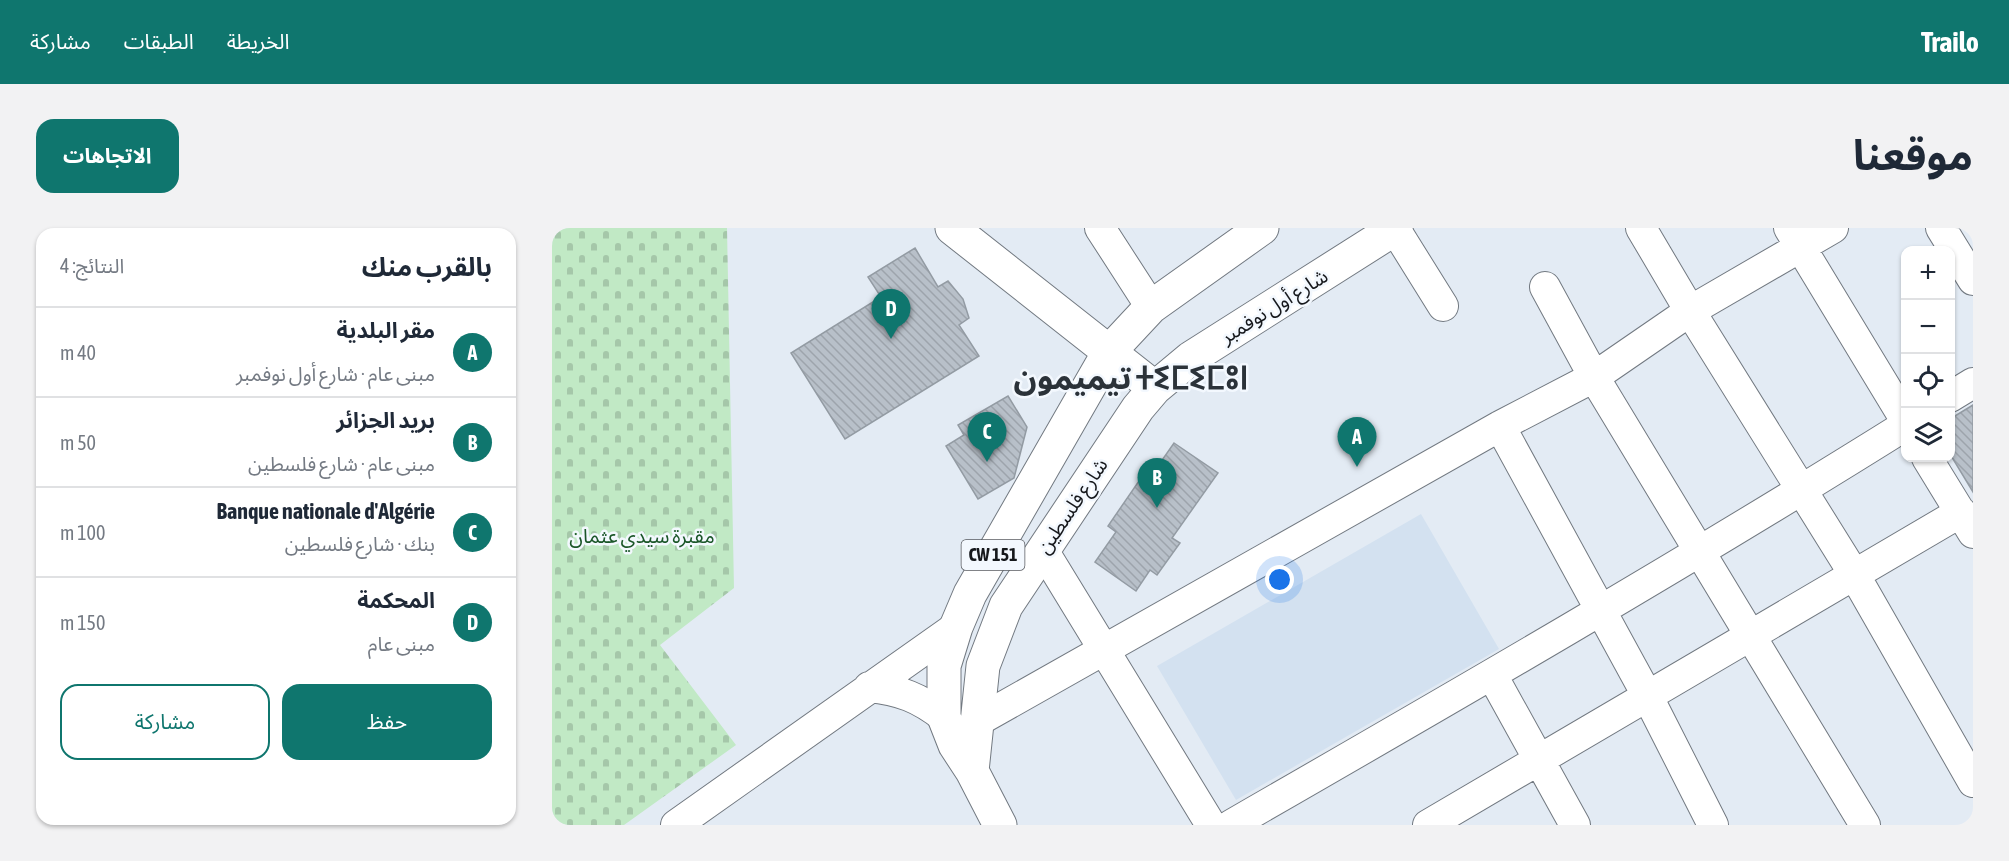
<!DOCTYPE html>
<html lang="ar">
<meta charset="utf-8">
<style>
:root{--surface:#fff;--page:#f2f2f3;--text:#1f2937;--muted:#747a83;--line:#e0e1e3;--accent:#0f766e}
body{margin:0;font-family:"Asap Condensed","Noto Sans Arabic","Noto Sans Tifinagh",sans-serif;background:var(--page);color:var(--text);direction:rtl}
.controls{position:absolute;right:18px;top:18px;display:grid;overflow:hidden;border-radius:12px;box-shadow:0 2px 4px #0004}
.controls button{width:54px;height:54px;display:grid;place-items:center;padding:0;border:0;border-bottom:2px solid var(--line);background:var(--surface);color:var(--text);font:30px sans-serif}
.you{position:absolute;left:728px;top:352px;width:21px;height:21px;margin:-15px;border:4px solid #fff;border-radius:50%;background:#1a73e8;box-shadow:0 0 0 9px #1a73e833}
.badge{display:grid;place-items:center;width:39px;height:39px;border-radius:50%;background:var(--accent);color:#fff;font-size:20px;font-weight:700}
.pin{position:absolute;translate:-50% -50px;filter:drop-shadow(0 2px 3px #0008)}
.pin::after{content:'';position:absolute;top:32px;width:21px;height:18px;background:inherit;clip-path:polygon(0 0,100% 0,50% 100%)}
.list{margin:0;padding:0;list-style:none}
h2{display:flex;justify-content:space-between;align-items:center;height:78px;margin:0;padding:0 24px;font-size:26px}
h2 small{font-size:20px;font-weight:400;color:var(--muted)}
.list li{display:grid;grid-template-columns:39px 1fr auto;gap:18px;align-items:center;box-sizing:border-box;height:90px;padding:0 24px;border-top:2px solid var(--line)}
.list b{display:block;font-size:22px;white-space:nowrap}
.list p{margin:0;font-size:20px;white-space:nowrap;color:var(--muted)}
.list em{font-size:20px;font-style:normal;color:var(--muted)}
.actions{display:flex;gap:12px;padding:18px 24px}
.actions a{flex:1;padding:14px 0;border:2px solid var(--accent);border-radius:18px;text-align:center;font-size:21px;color:var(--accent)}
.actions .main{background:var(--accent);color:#fff}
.icon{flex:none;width:33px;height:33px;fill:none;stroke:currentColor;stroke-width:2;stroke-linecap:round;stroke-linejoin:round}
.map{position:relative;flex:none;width:1421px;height:597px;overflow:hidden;direction:ltr;border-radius:18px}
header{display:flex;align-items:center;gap:36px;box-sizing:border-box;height:84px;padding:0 30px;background:var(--accent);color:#fff}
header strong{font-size:28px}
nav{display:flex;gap:33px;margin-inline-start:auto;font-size:21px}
.intro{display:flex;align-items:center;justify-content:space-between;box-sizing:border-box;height:144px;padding:0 36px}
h1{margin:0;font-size:42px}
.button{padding:15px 27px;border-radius:18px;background:var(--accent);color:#fff;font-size:21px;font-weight:700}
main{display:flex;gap:36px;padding:0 36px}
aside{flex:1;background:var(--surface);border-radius:18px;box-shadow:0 2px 4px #0004}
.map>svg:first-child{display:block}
.built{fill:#d3e1f0}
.cemetery{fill:url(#cemetery-stones)}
.building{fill:url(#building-back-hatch);stroke:#939ba3;stroke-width:1.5}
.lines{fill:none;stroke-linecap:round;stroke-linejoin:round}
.minor-casing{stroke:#727981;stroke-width:32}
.major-casing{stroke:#727981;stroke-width:35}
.minor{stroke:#fff;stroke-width:30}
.major{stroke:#fff;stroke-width:33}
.labels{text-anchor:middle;stroke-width:5;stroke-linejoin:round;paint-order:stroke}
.shield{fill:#f3f8fe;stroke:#585b60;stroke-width:1.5}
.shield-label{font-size:18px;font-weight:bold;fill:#16181c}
.street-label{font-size:20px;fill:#16181c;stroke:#f3f8fe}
.park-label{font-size:20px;fill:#1a5628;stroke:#f3f8fe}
.town-label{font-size:32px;font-weight:bold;fill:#2b3239;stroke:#f3f8fe}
</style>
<header>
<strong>Trailo</strong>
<nav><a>الخريطة</a><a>الطبقات</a><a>مشاركة</a></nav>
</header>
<div class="intro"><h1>موقعنا</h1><a class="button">الاتجاهات</a></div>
<main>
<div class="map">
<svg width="1421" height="597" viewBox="0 0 1421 597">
<defs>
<pattern id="cemetery-stones" width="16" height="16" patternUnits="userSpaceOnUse" patternTransform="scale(1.5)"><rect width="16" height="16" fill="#c1e9c5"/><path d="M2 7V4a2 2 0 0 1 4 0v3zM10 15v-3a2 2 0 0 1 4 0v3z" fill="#a5c7a9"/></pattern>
<pattern id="building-back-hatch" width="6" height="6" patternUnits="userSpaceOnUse" patternTransform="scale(1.5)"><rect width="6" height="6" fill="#b8c0c9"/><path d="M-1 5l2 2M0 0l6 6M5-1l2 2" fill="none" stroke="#9da4ac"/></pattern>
</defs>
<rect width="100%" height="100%" fill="#e3ebf4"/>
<path class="built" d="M869 286 947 421 684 572 605 438Z"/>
<path class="cemetery" d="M0 0H175L182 360 108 417 184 517 72 597H0Z"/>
<path class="building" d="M363 20 386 59 396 53 411 71 417 90 407 97 427 128 293 211 239 125 329 69 316 49Z
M456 168 475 199 462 250 426 271 394 218 412 207 406 197Z
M1421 177V264L1398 226V191Z
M622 215 666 245 620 310 628 315 605 347 598 342 584 363 543 334 564 304 556 298 589 250 605 262 619 243 608 235Z"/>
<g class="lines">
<g class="minor-casing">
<path id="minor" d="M548 0 599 79
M1237 0 1354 193
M1281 0 1138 83 1302 346 1421 554
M1389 0 1421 52
M843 1 891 78
M993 59 1042 149 1313 597
M1398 169 1421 155
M948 198 1096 469 1161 597
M1375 230 1421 305
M491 322 659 597
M940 447 1023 597
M317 459C348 462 368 470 392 489
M424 494 948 198 1042 149 1138 83 1089 0
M124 597 404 399
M679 597C905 467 1132 336 1354 197
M876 597 1409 284"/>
</g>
<g class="major-casing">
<path id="major" d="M400 0 603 160
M420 543 431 438 454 378 586 180 603 160 639 130 844 0
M448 597 420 543 403 517 392 489V438L404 399 418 366 557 124 599 79 710 0"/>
</g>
<use href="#minor" class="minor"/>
<use href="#major" class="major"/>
</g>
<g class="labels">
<rect class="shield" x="409.5" y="312" width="63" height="30" rx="4.5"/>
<g class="shield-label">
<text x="441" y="333">CW 151</text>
</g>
<g class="street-label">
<text transform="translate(722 78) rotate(-32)" y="7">شارع أول نوفمبر</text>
<text transform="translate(520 278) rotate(-56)" y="7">شارع فلسطين</text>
</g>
<g class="park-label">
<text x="90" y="315">مقبرة سيدي عثمان</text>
</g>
<g class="town-label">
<text x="579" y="161">تيميمون ⵜⵉⵎⵉⵎⵓⵏ</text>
</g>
</g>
</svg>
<div class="controls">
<button>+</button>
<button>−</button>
<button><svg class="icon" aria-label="locate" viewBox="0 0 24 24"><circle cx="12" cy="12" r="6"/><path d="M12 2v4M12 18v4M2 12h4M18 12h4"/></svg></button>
<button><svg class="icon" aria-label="layers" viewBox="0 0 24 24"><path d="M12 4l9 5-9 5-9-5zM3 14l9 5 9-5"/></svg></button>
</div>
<div class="you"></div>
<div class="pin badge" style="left:805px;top:239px">A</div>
<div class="pin badge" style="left:605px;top:280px">B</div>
<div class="pin badge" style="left:435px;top:234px">C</div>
<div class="pin badge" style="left:339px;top:111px">D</div>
</div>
<aside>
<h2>بالقرب منك<small>النتائج: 4</small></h2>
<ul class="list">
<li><span class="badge">A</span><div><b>مقر البلدية</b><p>مبنى عام · شارع أول نوفمبر</p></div><em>40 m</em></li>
<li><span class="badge">B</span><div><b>بريد الجزائر</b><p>مبنى عام · شارع فلسطين</p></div><em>50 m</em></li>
<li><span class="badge">C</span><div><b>Banque nationale d'Algérie</b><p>بنك · شارع فلسطين</p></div><em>100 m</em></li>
<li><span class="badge">D</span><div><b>المحكمة</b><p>مبنى عام</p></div><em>150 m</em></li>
</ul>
<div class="actions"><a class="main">حفظ</a><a>مشاركة</a></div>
</aside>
</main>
